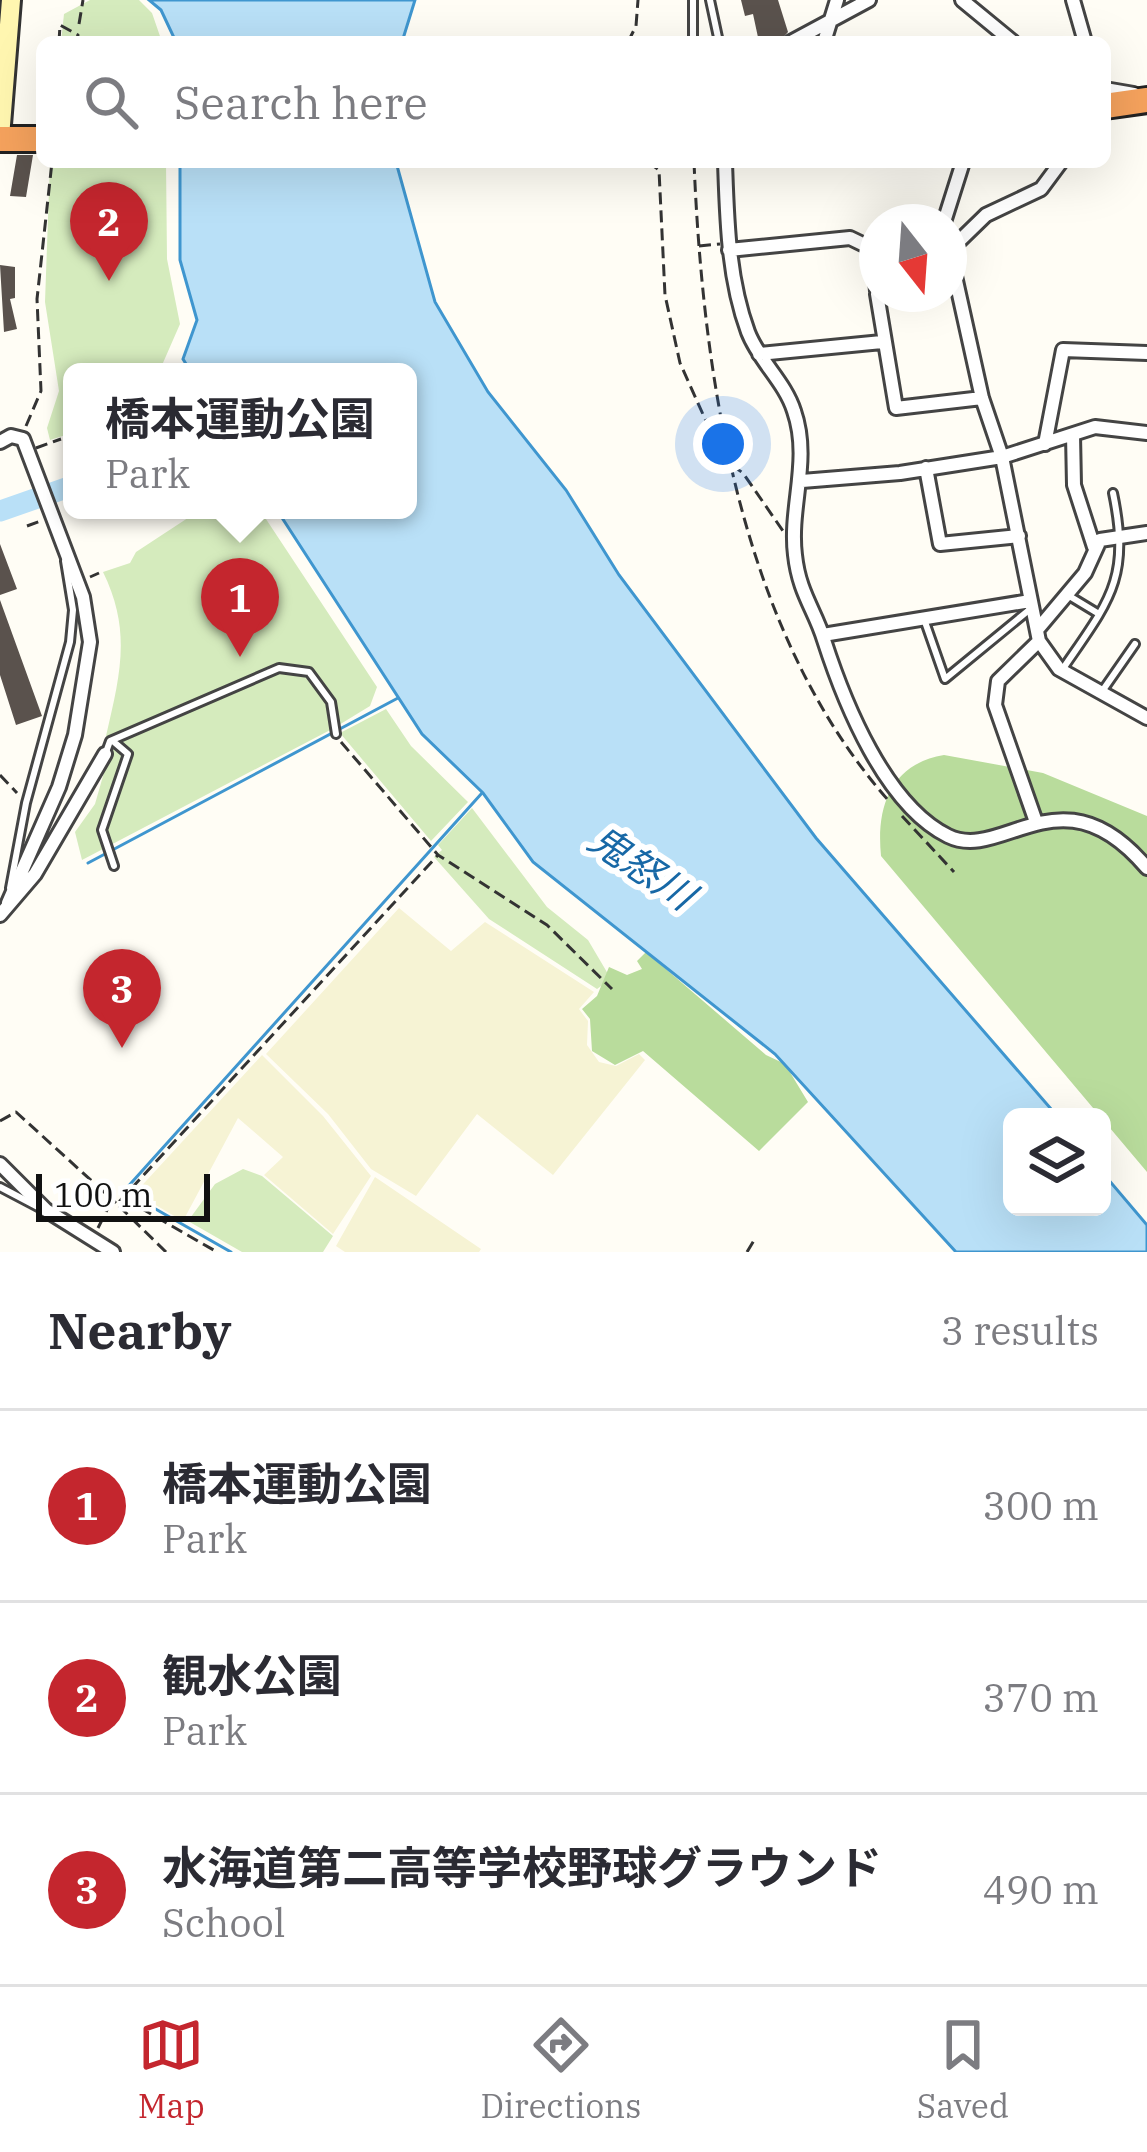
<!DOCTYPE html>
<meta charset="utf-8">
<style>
:root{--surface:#fff;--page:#f2f2f3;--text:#2b2b33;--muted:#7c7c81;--line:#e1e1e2;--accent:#c4262e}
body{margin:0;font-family:"IBM Plex Serif","Noto Sans JP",serif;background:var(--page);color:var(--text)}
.controls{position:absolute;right:36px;bottom:36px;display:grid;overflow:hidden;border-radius:18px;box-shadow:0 12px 48px #0002}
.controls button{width:108px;height:108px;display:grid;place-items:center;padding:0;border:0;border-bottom:3px solid var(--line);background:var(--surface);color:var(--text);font:60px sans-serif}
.compass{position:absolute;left:859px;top:204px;width:108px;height:108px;border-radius:50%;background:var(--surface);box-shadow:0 12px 48px #0002;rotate:163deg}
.scale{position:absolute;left:36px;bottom:30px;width:174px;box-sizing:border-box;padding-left:12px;border:6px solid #111;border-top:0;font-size:33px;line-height:42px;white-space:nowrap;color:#111;-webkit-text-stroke:9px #fff;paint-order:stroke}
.you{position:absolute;left:723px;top:444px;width:42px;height:42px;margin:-30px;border:9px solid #fff;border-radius:50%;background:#1a73e8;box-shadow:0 0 0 18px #1a73e833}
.badge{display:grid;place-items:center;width:78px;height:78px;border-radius:50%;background:var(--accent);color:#fff;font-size:39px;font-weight:700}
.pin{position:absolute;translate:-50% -99px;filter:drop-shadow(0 3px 6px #0008)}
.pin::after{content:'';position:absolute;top:63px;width:42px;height:36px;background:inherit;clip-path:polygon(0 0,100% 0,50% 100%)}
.popup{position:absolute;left:63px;top:363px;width:354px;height:156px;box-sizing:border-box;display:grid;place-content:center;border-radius:18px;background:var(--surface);filter:drop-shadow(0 3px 9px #0005);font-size:39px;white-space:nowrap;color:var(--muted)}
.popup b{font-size:45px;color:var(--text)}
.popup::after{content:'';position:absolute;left:50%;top:100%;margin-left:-24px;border:24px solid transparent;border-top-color:var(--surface)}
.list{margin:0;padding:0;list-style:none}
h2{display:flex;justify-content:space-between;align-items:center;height:156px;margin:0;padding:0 48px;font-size:51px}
h2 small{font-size:39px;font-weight:400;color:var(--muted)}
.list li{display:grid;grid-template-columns:78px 1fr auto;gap:36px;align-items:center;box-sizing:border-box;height:192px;padding:0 48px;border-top:3px solid var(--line)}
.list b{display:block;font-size:45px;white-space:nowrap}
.list p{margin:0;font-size:39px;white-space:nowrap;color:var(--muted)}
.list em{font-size:39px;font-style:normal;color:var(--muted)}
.icon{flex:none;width:66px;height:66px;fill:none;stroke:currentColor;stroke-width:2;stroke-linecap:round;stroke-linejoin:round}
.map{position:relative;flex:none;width:1147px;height:1252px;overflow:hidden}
.search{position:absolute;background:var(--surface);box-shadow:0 12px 48px #0002;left:36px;right:36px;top:36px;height:132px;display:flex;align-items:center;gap:30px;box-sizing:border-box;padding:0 42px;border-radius:18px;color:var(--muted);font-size:45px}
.sheet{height:732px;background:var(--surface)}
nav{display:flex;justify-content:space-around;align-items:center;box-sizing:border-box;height:168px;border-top:3px solid var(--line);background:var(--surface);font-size:33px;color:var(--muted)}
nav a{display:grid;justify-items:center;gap:6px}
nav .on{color:var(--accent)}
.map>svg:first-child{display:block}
.farmland{fill:#f6f3d4}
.green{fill:#d5ebbd}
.forest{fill:#b9dc9c}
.water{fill:#b9e0f7;stroke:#3f96cf;stroke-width:3}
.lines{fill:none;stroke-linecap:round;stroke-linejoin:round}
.stream{stroke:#3f96cf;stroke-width:3}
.river{stroke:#b9e0f7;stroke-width:21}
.building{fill:#5a524d}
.lane-casing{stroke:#444;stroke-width:12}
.street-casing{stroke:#444;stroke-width:18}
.secondary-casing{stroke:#333;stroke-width:24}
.highway-casing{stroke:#222;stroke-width:30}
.path{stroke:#333;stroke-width:3;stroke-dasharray:12 6;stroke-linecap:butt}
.lane{stroke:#fff;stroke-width:6}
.street{stroke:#fff;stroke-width:12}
.secondary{stroke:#fff6b0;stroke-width:18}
.highway{stroke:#f5a25d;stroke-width:24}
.labels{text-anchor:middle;stroke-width:12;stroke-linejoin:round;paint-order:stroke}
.water-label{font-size:39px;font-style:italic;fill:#1768a6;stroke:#fff}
</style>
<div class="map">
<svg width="1147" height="1252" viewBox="0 0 1147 1252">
<rect width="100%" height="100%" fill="#fffdf5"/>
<path class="farmland" d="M399 908 451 951 485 922 594 992 579 1009 588 1021 587 1045 599 1062 616 1066 639 1054 645 1060 553 1175 477 1114 416 1196 371 1169 328 1114 266 1054Z
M262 1055 323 1116 371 1176 333 1234 264 1175 283 1157 238 1118 183 1221 135 1193Z
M375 1177 481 1249 479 1252H345L336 1246Z"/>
<path class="green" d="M90 0H139L152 13 162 42H61L64 14Z
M50 162H166L167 259 180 324 159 372H72V433L50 440 47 428 59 391 45 302Z
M200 510H260L377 687 370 706 334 728 82 860 75 832 95 804 111 748 106 736C120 675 132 631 103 572L130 563 136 552Z
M386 709 411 746 468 802 431 841 340 733Z
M472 808 547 907 588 940 611 979 597 989 489 919 434 857 442 850 438 845Z
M243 1169 262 1176 333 1236 323 1252H242L188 1221 215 1184Z"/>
<path class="forest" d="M944 755 1043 773 1147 816V1172L881 856C876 806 891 764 944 755Z
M646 952 766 1055 785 1064 808 1102 759 1151 643 1051 615 1065 592 1051 590 1019 582 1009 597 996 609 967 627 975 642 969 637 961Z"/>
<path class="water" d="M149 0H415L402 42H176L161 10Z
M180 162H396L435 302 488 392 566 490 619 575 816 838 1058 1117H1012V1207H1102V1172L1147 1225V1252H956L775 1054 533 862 483 793 422 734 277 510H408V372H191L183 359 197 320 180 260Z"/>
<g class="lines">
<path class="stream" d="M88 863 398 698
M231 1252 124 1191 482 793"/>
<path class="river" d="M0 511 72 486"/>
</g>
<path class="building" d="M741 0H778L788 32 781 40 759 42 753 14 745 16Z
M17 155H33L26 197 10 196Z
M0 265 15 267V298L10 299 17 329 4 332Z
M0 544 17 589 0 595Z
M0 600 42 716 16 725 0 675Z"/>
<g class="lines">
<g class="lane-casing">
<path id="lane" d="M693 0V42
M710 0 719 42
M1066 594 1099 614
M924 619 945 679 1029 610
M1062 670C1109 601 1131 580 1113 493
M1103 690 1135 644
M106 752 110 741 279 668 309 672 331 702 336 734
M114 866 102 830 128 754 114 742
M10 888 26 803 70 642 73 610 65 561
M0 1187 38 1207"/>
</g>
<g class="street-casing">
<path id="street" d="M962 0 1013 42
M1073 0 1085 42
M791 42 869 0
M824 42 837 0
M1105 89 1134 94
M725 162C727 219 728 278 748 332 759 361 785 382 794 411 811 460 789 507 795 555 799 593 815 610 824 640 844 702 885 805 948 836 1003 863 1061 766 1147 868
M944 222 963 162
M873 249 877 291
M949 249 982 398 1002 457 1039 641 1059 669 1147 718
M729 250 850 238 877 251
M950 250 986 215 1041 189 1061 162
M877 294 896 408 982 398
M759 354 882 342
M1073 435 1074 485 1094 547
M0 442 11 436 23 439 83 597 90 642 75 735 59 787 8 903
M1045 444 1063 350 1147 353
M926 468 940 544 1019 536
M802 481 900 473 1002 457 1095 427 1147 433
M1037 630 1085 573 1100 540 1147 533
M823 635 1030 601
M1036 822 995 705 998 681 1039 641
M0 915 35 874 105 754
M0 1164 46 1210 113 1252"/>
</g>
<g class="secondary-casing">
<path id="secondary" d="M0 137 11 0"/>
</g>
<g class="highway-casing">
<path id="highway" d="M1105 106 1147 100
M0 139H42"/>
</g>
<path class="path" d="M79 24 83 0
M59 42 60 25 78 35 77 42
M628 42 636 26 638 0
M525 162H589
M648 162 659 170 665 295 680 363 723 459 743 473 783 531
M694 162C703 378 740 631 888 800
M699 246 720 244
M26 426 41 391 37 299 52 162
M36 448 61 439
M27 526 43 520
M90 577 99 573
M341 742 438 855 547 925 612 989
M0 775 17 793
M902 816 954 872
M0 1121 16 1112 116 1203
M125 1199 217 1252
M98 1228 112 1200
M166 1252 117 1204 438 855
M747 1252 756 1237"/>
<use href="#lane" class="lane"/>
<use href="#street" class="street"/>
<use href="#secondary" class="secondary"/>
<use href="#highway" class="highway"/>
</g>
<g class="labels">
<g class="water-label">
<text transform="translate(642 867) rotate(34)" y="14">鬼怒川</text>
</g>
</g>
</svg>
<div class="controls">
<button><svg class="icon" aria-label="layers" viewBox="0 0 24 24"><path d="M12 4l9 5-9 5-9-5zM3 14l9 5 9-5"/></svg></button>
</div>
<svg class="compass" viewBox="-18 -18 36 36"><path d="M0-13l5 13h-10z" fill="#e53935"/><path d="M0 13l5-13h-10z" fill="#7c7c81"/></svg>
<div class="scale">100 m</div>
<div class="you"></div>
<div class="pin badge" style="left:240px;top:657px">1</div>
<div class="popup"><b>橋本運動公園</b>Park</div>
<div class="pin badge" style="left:109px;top:281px">2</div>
<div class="pin badge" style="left:122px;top:1048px">3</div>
<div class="search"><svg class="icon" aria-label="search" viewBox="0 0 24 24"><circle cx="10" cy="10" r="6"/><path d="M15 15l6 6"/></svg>Search here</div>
</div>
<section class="sheet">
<h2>Nearby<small>3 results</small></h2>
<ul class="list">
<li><span class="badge">1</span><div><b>橋本運動公園</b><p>Park</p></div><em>300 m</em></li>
<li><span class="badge">2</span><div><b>観水公園</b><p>Park</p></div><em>370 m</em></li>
<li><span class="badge">3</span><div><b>水海道第二高等学校野球グラウンド</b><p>School</p></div><em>490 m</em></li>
</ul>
</section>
<nav>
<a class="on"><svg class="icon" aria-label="map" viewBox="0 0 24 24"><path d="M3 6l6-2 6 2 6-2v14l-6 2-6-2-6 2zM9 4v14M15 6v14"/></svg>Map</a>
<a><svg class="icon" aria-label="directions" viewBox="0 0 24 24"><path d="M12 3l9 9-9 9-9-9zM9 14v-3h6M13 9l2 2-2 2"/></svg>Directions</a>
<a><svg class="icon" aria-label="saved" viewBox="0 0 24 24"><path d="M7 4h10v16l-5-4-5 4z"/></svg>Saved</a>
</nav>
